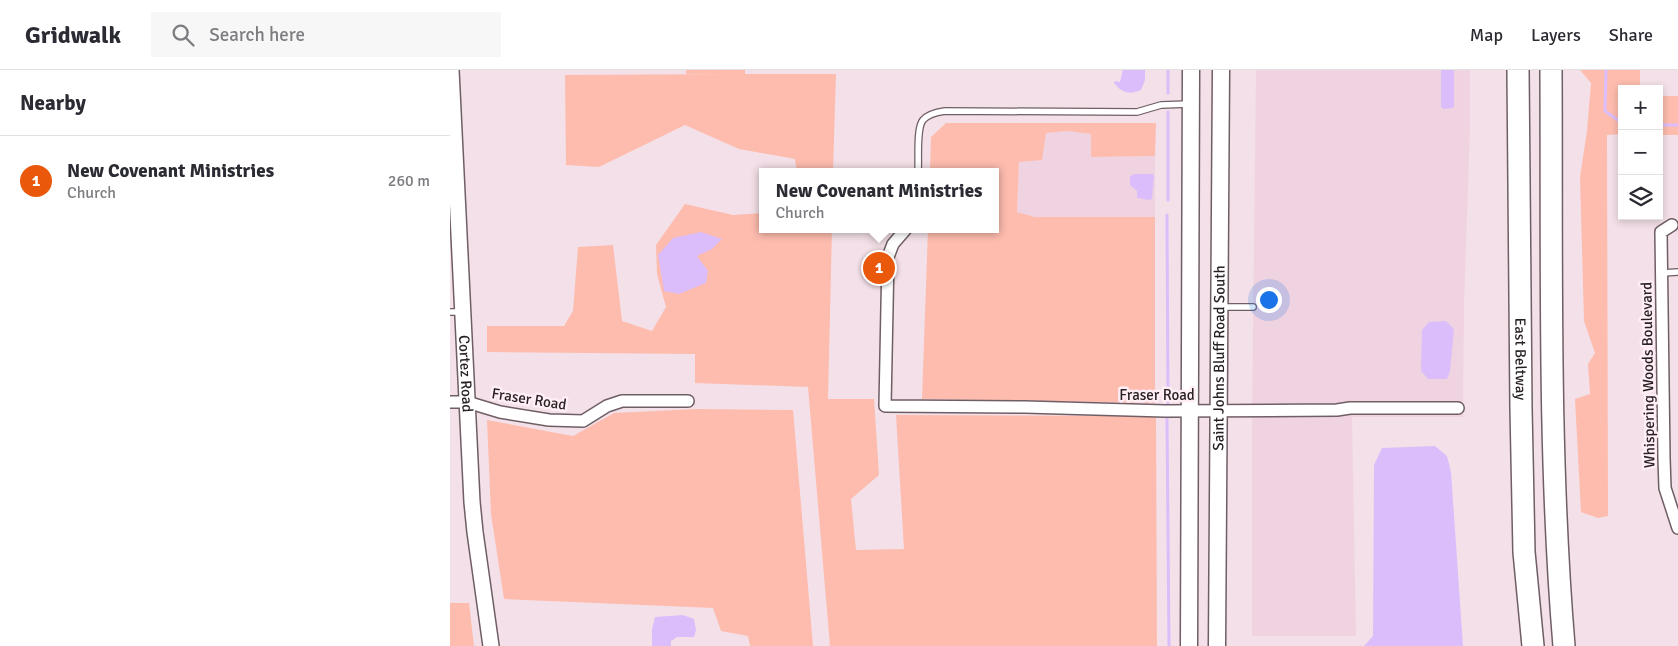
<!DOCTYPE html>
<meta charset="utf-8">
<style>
:root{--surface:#fff;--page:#f7f7f7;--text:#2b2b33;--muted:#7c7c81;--line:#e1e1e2;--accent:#ea580c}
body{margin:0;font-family:Signika,sans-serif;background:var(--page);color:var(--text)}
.controls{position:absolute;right:15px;top:15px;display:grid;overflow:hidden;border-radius:0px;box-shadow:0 2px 8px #0003}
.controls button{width:45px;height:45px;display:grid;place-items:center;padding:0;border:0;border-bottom:1px solid var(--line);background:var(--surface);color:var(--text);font:25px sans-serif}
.you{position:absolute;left:818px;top:229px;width:18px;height:18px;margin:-12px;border:4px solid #fff;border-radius:50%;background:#1a73e8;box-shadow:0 0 0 8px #1a73e833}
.badge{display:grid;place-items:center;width:32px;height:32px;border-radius:50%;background:var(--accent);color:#fff;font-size:16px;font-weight:700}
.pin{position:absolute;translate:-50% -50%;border:2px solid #fff;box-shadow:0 1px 5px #0006}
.popup{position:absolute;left:309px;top:98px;width:240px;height:65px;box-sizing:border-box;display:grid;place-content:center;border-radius:0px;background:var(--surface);filter:drop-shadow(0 1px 4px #0005);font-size:16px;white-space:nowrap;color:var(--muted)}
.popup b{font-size:19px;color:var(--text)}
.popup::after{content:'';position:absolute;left:50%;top:100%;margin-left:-10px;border:10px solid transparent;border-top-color:var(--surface)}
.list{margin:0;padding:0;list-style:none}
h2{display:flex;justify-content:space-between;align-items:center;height:65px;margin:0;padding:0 20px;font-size:21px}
h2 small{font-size:16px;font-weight:400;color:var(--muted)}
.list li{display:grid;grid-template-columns:32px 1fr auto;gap:15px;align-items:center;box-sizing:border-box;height:90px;padding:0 20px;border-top:1px solid var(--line)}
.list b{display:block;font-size:19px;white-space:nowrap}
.list p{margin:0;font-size:16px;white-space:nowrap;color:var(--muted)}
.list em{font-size:16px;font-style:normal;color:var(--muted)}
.icon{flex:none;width:28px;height:28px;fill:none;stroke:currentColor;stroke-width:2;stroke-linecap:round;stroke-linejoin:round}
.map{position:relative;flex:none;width:1228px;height:576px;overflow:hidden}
header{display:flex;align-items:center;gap:30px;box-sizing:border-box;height:70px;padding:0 25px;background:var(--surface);border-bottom:1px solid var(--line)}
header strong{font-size:24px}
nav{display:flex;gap:28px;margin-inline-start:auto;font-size:18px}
.search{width:350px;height:45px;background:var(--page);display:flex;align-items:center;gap:12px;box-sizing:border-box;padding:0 18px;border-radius:0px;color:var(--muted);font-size:19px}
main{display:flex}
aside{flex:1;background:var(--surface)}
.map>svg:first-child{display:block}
.built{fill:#f0d3e0}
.green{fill:#fdbcae}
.water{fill:#dbbdfb}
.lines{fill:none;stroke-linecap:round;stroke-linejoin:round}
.stream{stroke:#dbbdfb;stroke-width:3}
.service-casing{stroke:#6f5e65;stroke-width:8}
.minor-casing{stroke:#6f5e65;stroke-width:14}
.tertiary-casing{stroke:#6f5e65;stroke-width:18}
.secondary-casing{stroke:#6f5e65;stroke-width:19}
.motorway-casing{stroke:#6f5e65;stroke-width:24}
.service{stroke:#fff;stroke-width:5.5}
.minor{stroke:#fff;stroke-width:11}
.tertiary{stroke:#fff;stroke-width:15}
.secondary{stroke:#fff;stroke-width:16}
.motorway{stroke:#fff;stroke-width:21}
.labels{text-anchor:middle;stroke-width:5;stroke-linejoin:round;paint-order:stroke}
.street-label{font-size:15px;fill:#282124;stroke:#ffeef5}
</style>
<header>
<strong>Gridwalk</strong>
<div class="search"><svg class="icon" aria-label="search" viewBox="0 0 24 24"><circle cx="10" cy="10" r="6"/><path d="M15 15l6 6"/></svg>Search here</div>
<nav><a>Map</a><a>Layers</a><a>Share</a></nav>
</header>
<main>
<aside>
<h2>Nearby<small></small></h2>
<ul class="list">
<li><span class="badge">1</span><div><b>New Covenant Ministries</b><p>Church</p></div><em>260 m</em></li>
</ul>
</aside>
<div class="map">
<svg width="1228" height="576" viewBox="0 0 1228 576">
<rect width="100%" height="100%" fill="#f4e0e8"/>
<path class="built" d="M806 0H1020V58L1014 235 1013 347H902L906 566H802V347Z
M617 61 641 64V87L705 86V147H585L567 142 569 92 596 63Z"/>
<path class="green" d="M236 0H295V4H386L383 102H347L345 89 289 79 235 55 149 97 116 95 115 5 290 4H236Z
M1130 0H1190V19H1172V64L1157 65 1158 446 1148 448 1131 442 1125 329 1140 324 1138 294 1145 283 1134 251 1130 107 1137 61 1141 13Z
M1209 26H1228V65H1209Z
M496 53H706L705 86 641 87V64L617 61 596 63 592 90 569 92 567 142 585 147H705V333L472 329 478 159H545V102H480L481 67Z
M235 134 283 145 313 143V159H382L378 329H424L429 405 401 429 406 480 454 479 446 345 706 346 707 576H380L358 317 245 313V284L37 282V256H114L123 241 128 177 163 175 172 251 202 261 216 237 207 204 206 175Z
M246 339 343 340 363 576H300L298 566 271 561 263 538 54 529 41 444 37 350 123 366 164 343Z
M0 533H19L24 576H0Z"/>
<path class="water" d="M673 0H695V10L691 20C679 25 672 23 664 13L665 11 670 12Z
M991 0H1004V37L1002 38 994 39 991 37Z
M683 104H703L704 106 702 129 700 130 687 128V121L680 115V107Z
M251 162 272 169 262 179 247 186 258 201 256 213 229 224 214 221 208 185 223 168Z
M996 251 1004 259 1000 301 997 309H978L971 301 972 260 979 252Z
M985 376 997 386 1001 402 1013 576H914L923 566 924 395 932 378Z
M233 545 244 549 246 560 244 567H227L221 571V576H202V559L205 547Z"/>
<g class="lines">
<path class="stream" d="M718 0V23
M1156 0 1155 41 1172 53
M1209 55H1228
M718 130V42
M717 145 718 334
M717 348 719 576"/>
<g class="service-casing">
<path id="service" d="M468 102C469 90 466 58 473 50 478 44 488 42 495 41L687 42 711 35 739 34
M1212 203 1228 202
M770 237H803
M0 242H12"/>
</g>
<g class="minor-casing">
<path id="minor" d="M1222 155 1211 162 1214 388 1215 418 1228 458
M456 159 443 174 438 187 435 336 575 337 715 341 887 340 900 338H1008
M0 332H17L50 342 99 350 133 351 157 336 172 331H238"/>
</g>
<g class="tertiary-casing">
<g id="tertiary">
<path id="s1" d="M1 0 22 432 25 462 41 576"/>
</g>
</g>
<g class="secondary-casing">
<g id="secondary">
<path d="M739 576 741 0"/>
<path id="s2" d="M767 576 771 0"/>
</g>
</g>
<g class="motorway-casing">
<g id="motorway">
<path id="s3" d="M1068 0 1071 338 1074 482 1083 576"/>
<path d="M1101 0C1102 192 1098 385 1114 576"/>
</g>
</g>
<use href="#service" class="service"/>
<use href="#minor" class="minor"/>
<use href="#tertiary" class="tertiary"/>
<use href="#secondary" class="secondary"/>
<use href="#motorway" class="motorway"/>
</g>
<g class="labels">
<g class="street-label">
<text dy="5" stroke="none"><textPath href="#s2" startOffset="288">Saint Johns Bluff Road South</textPath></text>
<text dy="5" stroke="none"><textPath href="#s3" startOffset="289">East Beltway</textPath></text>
<text dy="5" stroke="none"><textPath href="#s1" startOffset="304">Cortez Road</textPath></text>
<text transform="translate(1198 305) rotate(-91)" y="5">Whispering Woods Boulevard</text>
<text x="707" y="330">Fraser Road</text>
<text transform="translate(79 329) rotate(9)" y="5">Fraser Road</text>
</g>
</g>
</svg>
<div class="controls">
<button>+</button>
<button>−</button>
<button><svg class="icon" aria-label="layers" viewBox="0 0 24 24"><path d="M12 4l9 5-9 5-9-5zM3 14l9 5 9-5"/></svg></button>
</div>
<div class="you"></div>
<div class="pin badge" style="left:429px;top:198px">1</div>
<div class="popup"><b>New Covenant Ministries</b>Church</div>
</div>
</main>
